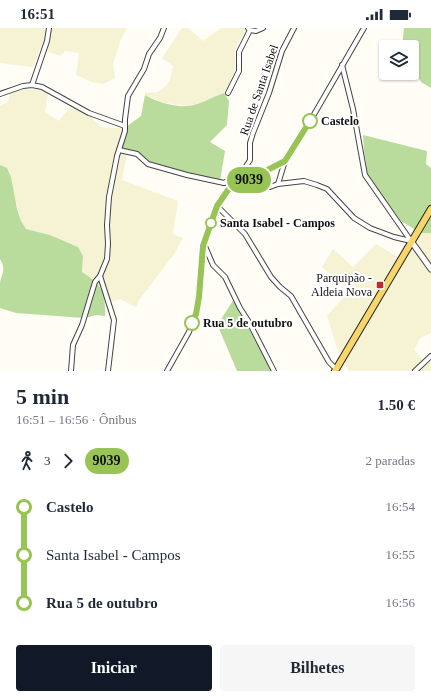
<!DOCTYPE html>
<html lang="pt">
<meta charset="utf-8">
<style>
:root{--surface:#fff;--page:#f6f6f7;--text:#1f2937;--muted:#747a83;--accent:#111827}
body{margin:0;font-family:"Times New Roman",serif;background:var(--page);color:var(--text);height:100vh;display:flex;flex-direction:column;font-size:15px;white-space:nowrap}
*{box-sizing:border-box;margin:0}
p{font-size:13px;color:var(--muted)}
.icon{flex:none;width:22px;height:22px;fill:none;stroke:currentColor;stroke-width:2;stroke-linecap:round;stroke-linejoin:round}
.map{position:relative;height:343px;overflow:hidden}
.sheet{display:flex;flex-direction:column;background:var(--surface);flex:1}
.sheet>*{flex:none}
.badge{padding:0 8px;border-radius:13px;font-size:14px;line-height:26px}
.tools{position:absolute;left:379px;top:12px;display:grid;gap:8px}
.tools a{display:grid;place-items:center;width:40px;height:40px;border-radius:4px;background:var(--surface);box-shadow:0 1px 3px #0004;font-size:20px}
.map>.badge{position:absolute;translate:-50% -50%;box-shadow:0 0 0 2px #fff}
.legs{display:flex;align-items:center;gap:6px;height:44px;padding:0 16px;font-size:13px}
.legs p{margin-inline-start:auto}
.summary{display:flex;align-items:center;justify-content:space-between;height:68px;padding:0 16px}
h1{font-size:22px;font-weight:700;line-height:30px}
.action{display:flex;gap:8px;margin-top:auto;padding:8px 16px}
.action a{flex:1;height:46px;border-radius:4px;background:var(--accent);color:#fff;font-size:16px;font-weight:700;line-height:46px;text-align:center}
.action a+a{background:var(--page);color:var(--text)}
ul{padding:0 16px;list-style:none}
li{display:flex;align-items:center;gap:14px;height:48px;font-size:15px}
li i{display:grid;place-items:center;width:6px;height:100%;margin:0 5px;background:currentColor}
li i::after{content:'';width:10px;height:10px;margin:-5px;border:3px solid;border-radius:50%;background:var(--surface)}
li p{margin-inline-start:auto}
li:first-child i{background:linear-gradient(#0000 50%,currentColor 0)}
li:last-child i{background:linear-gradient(currentColor 50%,#0000 0)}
.status{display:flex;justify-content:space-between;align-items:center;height:28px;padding:0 20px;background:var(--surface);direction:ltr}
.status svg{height:11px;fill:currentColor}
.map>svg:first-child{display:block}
.farmland{fill:#f6f3d4}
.forest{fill:#b9dc9c}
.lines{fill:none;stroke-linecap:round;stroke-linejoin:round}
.minor-casing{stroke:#444;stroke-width:6}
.tertiary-casing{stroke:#444;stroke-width:7}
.primary-casing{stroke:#222;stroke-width:8}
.minor{stroke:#fff;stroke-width:4}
.tertiary{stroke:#fff;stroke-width:5}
.primary{stroke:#f9d66b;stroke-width:6}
.line-1-casing{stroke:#fff;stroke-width:9}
.line-1{stroke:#98c455;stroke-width:6}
.stop-1-dot{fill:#fff;stroke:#98c455;stroke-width:2}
.poi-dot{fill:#c4262e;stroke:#fff;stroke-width:1.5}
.labels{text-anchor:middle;stroke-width:4;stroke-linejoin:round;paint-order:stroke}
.street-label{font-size:12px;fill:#111;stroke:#fff}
.stop-label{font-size:12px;font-weight:bold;fill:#111;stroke:#fff;text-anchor:start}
.poi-label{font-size:12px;fill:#111;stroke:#fff;text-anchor:end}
</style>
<div class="status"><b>16:51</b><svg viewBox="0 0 49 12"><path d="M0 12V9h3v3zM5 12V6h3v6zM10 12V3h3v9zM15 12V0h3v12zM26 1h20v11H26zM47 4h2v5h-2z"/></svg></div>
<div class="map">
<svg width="431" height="343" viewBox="0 0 431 343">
<rect width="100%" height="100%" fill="#fffdf5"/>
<!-- farmland -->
<g class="farmland">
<polygon points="0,0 127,0 121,11 113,36 115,50 103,56 92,54 76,47 79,25 65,23 60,28 40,21 33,39 0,35"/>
<polygon points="182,0 188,0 203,13 221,0 248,0 238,15 235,23 235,41 229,57 224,65 200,75 188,78 164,75 145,67 145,65 158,64 165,59 170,52 173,38 162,30"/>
<polygon points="24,61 40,62 48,66 45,84 59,93 70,79 87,85 101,99 107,100 124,100 126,99 127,107 121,123 127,125 122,152 178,173 173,206 183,210 174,226 139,272 136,279 120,271 106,276 102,261 82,244 83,228 78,219 50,207 26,201 21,193 13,165 11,149 7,140 0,137 0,78 8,74 10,65"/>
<polygon points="421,205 431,205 431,305 420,310 414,322 425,335 431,334 431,343 349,343 337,320 327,288 350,262 322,239 333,221 353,239 376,216 405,233"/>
</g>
<!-- forest -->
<g class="forest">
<polygon points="404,0 431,0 431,60 421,54 417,47 418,40 412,37 412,19 402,19"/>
<path d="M224 65 229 73 227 97 210 114 225 123 220 153 165 139 121 123 127 107 126 99 141 88 145 67C157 74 173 79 188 78 200 77 212 69 224 65Z"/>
<polygon points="363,107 427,123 426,136 431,140 431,205 421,205 401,193 368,148 364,122"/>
<path d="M0 137 7 140 11 149 17 181 21 193 26 201 50 207 78 219 83 228 82 244C102 257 106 264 105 288L97 287 84 290 16 285 0 280C0 272 0 264 0 256 1 245 7 243 0 231Z"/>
<polygon points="234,271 271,343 237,343 220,303 218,296"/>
</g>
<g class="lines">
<defs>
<g id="minor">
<polyline points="248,0 250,2 256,3 263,0"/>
<polyline points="342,37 353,81 365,147 411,213"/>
<polyline points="32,57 47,13 49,0"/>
<polyline points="228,65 239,43 239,24 250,2"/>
<polyline points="0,66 23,58 32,57 42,59 89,85 125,98"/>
<polyline points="119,122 137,126 148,136 187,147 224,155"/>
<polyline points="224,155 243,143 250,132 250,115 253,105 269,65 282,23 294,0"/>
<polyline points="242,155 270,159 278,156 304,153 317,157 327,161 354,190 370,200 394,209 411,213"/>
<polyline points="278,156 285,133"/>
<polyline points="217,178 245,206 271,249 280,259 291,268 329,334 336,341"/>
<polyline points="204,216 213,237 225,249 240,280 249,294 274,343"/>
<polyline points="100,248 114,292 108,343"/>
<polyline points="71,343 73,317 82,297 95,254 100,248 107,231 108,216 107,197 109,169 117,128 125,103 125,91 128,68 144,41 149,26 160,10 164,0"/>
<polyline points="167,343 189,304 196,286 203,218 217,178 228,162 285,133 305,102 364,0"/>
<polyline points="415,343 431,328"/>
</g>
<polyline id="tertiary" points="411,213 431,241"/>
<polyline id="primary" points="335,343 431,181"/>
</defs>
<!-- minor casing -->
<use href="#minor" class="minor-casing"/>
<!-- tertiary casing -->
<use href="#tertiary" class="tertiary-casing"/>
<!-- primary casing -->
<use href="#primary" class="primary-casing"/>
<!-- minor -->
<use href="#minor" class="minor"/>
<!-- tertiary -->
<use href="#tertiary" class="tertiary"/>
<!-- primary -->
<use href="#primary" class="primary"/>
</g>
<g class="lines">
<defs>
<polyline id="line-1" points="192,295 196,286 199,269 203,218 217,178 228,162 285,133 310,93"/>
</defs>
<!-- line-1 casing -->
<use href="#line-1" class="line-1-casing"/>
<!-- line-1 -->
<use href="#line-1" class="line-1"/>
</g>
<!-- markers -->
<g class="stop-1-dot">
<circle cx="310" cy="93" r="7"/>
<circle cx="211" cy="195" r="5"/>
<circle cx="192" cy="295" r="7"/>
</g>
<rect class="poi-dot" x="376" y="253" width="8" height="8" rx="2"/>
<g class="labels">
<!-- street labels -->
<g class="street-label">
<text transform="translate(259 62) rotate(-71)" y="4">Rua de Santa Isabel</text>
</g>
<!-- stop labels -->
<g class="stop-label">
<text x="321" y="97">Castelo</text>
<text x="220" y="199">Santa Isabel - Campos</text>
<text x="203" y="299">Rua 5 de outubro</text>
</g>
<!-- poi labels -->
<g class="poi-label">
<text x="372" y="254">Parquipão -<tspan x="372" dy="14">Aldeia Nova</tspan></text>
</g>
</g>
</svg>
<div class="tools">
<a><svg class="icon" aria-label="layers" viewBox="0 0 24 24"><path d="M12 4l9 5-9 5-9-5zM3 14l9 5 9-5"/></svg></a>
</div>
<b class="badge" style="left:249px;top:152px;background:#98c455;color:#111">9039</b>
</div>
<section class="sheet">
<div class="summary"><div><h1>5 min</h1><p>16:51 – 16:56 · Ônibus</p></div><b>1.50 €</b></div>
<div class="legs"><svg class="icon" aria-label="walk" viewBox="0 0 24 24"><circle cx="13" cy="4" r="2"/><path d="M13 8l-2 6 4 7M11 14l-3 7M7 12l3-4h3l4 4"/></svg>3<svg class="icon" aria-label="forward" viewBox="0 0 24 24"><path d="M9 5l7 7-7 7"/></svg><b class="badge" style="background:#98c455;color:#111">9039</b><p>2 paradas</p></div>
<ul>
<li><i style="color:#98c455"></i><b>Castelo</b><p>16:54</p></li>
<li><i style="color:#98c455"></i><span>Santa Isabel - Campos</span><p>16:55</p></li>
<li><i style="color:#98c455"></i><b>Rua 5 de outubro</b><p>16:56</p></li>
</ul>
<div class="action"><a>Iniciar</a><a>Bilhetes</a></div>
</section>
